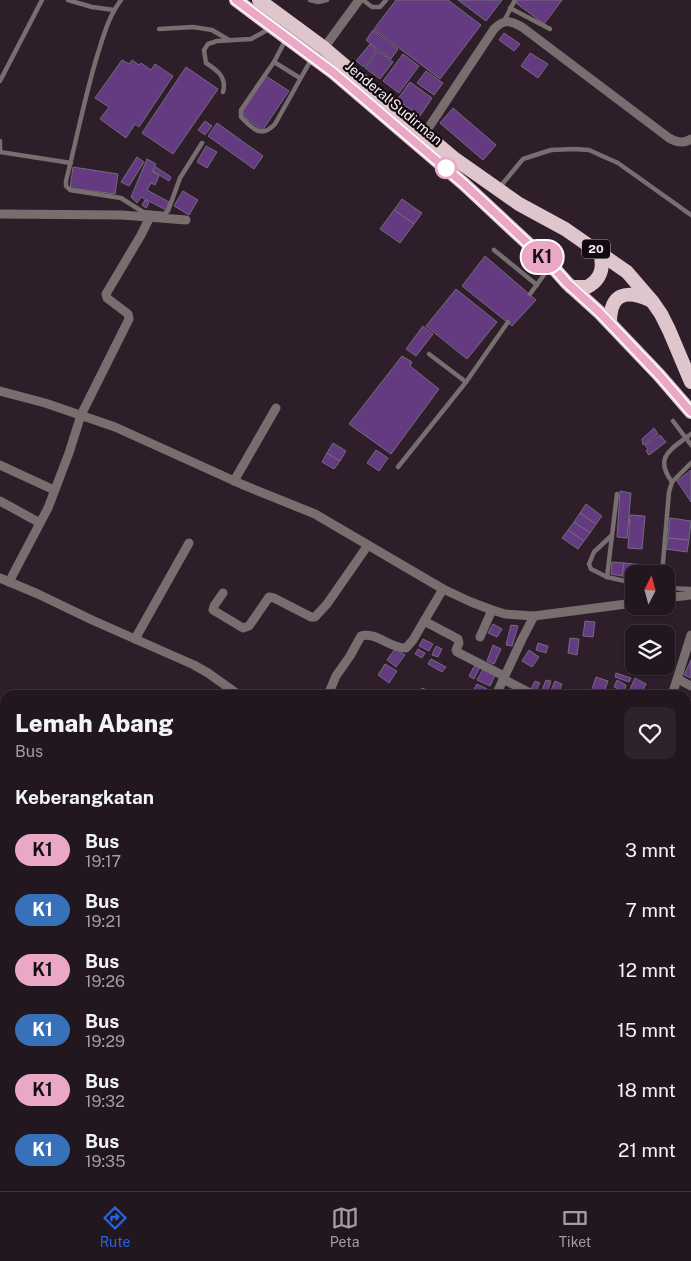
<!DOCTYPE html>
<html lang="id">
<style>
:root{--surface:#22161f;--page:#2e232c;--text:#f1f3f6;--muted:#a29fa4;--line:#3f353d;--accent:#2563eb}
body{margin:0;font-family:"Public Sans",sans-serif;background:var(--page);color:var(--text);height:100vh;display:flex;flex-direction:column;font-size:19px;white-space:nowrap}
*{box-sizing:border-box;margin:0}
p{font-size:16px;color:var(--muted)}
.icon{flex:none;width:28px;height:28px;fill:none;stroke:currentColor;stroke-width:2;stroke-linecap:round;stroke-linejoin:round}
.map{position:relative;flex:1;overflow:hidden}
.sheet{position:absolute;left:0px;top:690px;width:691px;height:501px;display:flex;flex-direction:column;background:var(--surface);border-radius:15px 15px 0 0;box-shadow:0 1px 4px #0004,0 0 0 1px var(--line)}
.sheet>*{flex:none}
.badge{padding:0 10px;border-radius:16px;font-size:18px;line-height:32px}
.needle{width:32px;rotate:6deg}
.tools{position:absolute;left:625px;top:565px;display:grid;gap:10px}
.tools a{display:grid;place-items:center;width:50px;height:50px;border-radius:10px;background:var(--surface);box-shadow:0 1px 4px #0004,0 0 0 1px var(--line);font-size:25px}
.map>.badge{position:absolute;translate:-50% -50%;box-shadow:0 0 0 2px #fff}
h2{padding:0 15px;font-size:19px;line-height:45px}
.round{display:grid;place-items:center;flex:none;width:52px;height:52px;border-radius:10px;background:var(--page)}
.summary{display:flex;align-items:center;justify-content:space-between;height:85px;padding:0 15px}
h1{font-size:24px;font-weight:800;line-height:38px}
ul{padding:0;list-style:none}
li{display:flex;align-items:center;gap:15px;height:60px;padding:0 15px}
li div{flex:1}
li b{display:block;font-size:19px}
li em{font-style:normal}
li .badge{min-width:55px;font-weight:700;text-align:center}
.tabs{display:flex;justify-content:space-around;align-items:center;height:70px;border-top:1px solid var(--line);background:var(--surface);font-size:14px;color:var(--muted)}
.tabs a{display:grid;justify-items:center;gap:2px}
.tabs .selected{color:var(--accent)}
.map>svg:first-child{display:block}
.green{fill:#54140f}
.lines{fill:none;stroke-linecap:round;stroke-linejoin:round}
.stream{stroke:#59477c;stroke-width:2.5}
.building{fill:#643a81;stroke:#756a7e}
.service{stroke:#786d6f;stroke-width:4.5}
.minor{stroke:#786d6f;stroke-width:9}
.trunk{stroke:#dfc6cc;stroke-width:14}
.line-casing{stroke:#fff;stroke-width:11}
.line{stroke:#eba7c6;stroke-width:8}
.stop-dot{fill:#fff;stroke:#eba7c6;stroke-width:2.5}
.labels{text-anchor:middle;stroke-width:4.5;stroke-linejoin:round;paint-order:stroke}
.shield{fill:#110a0f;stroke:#b3aab1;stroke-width:1}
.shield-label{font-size:12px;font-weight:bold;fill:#f9eef6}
.street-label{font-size:14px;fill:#f9eef6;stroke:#110a0f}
</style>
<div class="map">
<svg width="691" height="1191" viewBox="0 0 691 1191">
<rect width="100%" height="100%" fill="#2e1e29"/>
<!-- green -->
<polygon class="green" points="5,946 5,987 0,987 0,949"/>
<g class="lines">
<!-- stream -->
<g class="stream">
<polyline points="0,776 5,777"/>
<polyline points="286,1186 289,1191"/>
<polyline points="547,1186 551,1191"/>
</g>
</g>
<!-- building -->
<g class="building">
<polygon points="396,0 448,0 481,25 440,79 374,29"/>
<polygon points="458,0 502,0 486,21"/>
<polygon points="518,0 562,0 544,24 516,3"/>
<polygon points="373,30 398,49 391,59 366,40"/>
<polygon points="504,33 520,44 514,51 499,40"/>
<polygon points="370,44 377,50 364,67 356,61"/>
<polygon points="378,51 393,62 380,79 365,68"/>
<polygon points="530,53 548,64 538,78 521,66"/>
<polygon points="403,54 419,66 399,93 383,81"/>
<polygon points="122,60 129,64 132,60 139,65 141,63 151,70 155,64 173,76 139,127 135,124 126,138 100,119 109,107 95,98"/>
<polygon points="186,67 218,89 173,154 142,133"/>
<polygon points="426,71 443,83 434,95 417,83"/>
<polygon points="266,76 289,91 262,131 241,114"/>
<polygon points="410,82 432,98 420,116 397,100"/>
<polygon points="453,108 496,145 483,160 440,123"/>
<polygon points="205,121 212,126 205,135 198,130"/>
<polygon points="217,123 263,156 254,169 208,136"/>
<polygon points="206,146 217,152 207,168 197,162"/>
<polygon points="137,157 144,162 129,186 121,182"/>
<polygon points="147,159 156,164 152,171 159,176 155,185 151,183 147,190 169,202 166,210 141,197 137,203 131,197"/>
<polygon points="73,167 118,174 115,194 70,188"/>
<polygon points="156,167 171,177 169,181 153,171"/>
<polygon points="183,191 198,200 189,215 174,206"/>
<polygon points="402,199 422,213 414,224 394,210"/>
<polygon points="145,200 149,203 146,208 142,205"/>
<polygon points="394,210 414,224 400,243 380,229"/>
<polygon points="485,256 536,300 512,326 462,286"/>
<polygon points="456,289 497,322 467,359 426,326"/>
<polygon points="423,326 433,334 416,356 406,349"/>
<polygon points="402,356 412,362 410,366 439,389 391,454 349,424"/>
<polygon points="654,428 658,434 643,445 642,439"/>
<polygon points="660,435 666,442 649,455 646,451 648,449 645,445"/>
<polygon points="333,443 346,451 340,461 327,453"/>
<polygon points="376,450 388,458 379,471 367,463"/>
<polygon points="327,453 340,461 334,469 322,462"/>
<polygon points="691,470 691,502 677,481"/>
<polygon points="620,491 631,493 627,538 617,537"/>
<polygon points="586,504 602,516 596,524 580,513"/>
<polygon points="580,513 596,524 590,533 574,522"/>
<polygon points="630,515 645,516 642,549 628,548"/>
<polygon points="670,518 691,521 689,540 668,538"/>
<polygon points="574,522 590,533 584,541 568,530"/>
<polygon points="568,530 584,541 578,549 562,538"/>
<polygon points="668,538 689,540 687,552 666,549"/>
<polygon points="612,562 624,563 622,576 611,574"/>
<polygon points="624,563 645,565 644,574 634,574 634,578 622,576"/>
<polygon points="585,621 595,622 593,637 583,636"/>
<polygon points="493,624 502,629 497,637 488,633"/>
<polygon points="511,625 518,626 512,646 506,645"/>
<polygon points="651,625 663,629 661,634 649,634"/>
<polygon points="570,638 579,639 577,655 568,653"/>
<polygon points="423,639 433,644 429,651 419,646"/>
<polygon points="538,643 548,646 546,653 536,650"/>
<polygon points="493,645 501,649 494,664 487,661"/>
<polygon points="436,646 442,649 438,657 432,655"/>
<polygon points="395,649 405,655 396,667 387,660"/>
<polygon points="418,649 425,653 422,658 415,654"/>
<polygon points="529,650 539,657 532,667 522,661"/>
<polygon points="431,659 446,667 442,672 428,664"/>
<polygon points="691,660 691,678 684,675"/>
<polygon points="476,663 481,665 474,679 469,676"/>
<polygon points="385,664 397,671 389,683 378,675"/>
<polygon points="484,667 496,673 490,686 477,680"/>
<polygon points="616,673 631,678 629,682 615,677"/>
<polygon points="596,677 608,681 603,695 590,695"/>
<polygon points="635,678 646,684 641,694 630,689"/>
<polygon points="546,680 551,681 546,695 540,695"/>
<polygon points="617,680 626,685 624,691 614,687"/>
<polygon points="535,681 540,683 536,691 531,689"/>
<polygon points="555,681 562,684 558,695 549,695"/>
<polygon points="477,684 487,689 484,695 474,689"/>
<polygon points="422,688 434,693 433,695 419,695"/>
<polygon points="611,690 625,695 609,695"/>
<polygon points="686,699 691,700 691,710 686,709"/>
<polygon points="691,723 691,735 686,732"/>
<polygon points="686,911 691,913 686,923"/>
<polygon points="686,943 691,946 690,963 686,961"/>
<polygon points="686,965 691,969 691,982 688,980 686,983"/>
<polygon points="686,989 691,992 688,999 686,997"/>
</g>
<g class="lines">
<!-- service -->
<g class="service">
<polyline points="68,0 92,7 114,10"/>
<path d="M121 0C109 16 104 34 98 53 85 95 77 138 66 181V186L70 190 121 198 143 212 164 214 168 211 180 178 202 143"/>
<polyline points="310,0 318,2 327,0"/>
<polyline points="363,0 372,7 380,7 386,0"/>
<polyline points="510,8 550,29"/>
<polyline points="504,21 515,0"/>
<polyline points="159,29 193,27 212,30 229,40"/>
<path d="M286 39 274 62 241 110V117C253 129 261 139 275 124L312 58"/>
<polyline points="274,62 300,78"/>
<polyline points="0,81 42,0"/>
<path d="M223 92C227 77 217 70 206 63L204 50 208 44 217 41 251 39 271 28"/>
<polyline points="0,141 0,150"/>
<polyline points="0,152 71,163"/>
<polyline points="499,188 523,159 551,150 574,149 589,150 618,163 691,215"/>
<polyline points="494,250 537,285"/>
<polyline points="530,294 549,268"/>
<polyline points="429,354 466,382"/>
<polyline points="673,421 691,445"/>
<polyline points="398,467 466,382 508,322"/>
<path d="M672 482C653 456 672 449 691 434"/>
<polyline points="611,536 594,552 589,564 591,569 607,577 634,583"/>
<polyline points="662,574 669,492 672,482 691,463"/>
<polyline points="607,577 617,494"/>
<polyline points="666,588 691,589"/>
</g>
<!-- minor -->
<g class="minor">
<polyline points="324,48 359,0"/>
<path d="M425 133 494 29C504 19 510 20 522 27L669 138C676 142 684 144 691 139"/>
<polyline points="0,214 122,215 186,220"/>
<polyline points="0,391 45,403 115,427 241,484 315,514 443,589 471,602 492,610 505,614 534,616 634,603"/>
<polyline points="0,465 54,490"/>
<polyline points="234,481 276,408"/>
<polyline points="0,501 40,523"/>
<polyline points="0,578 38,594 92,620 194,665 208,673 239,695"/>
<polyline points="9,582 48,508 69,453 81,415 129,319 128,314 107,298 106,294 141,235 150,217"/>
<polyline points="223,593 214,606 213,610 243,628 249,626 269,597 274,598 311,617 315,617 327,604 368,545"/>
<polyline points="666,598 691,595"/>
<polyline points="424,621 458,639 459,643 456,650 457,652 504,676"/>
<polyline points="480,637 492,610"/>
<polyline points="135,639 189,543"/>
<polyline points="503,679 534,695"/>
<polyline points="678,679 691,686"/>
<path d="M328 695 336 676 350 656 361 636C375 631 391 649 406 648L413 640 443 589"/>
<polyline points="496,695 522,639 534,616"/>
<polyline points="672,695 691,635"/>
<polyline points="686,755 691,758"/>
<polyline points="691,928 690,932 691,933"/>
<polyline points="0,993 5,994"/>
<polyline points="686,1029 691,1028"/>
<polyline points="380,1186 389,1191"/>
<polyline points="539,1186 546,1191"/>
<polyline points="436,1191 438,1186"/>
</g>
<!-- trunk -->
<g class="trunk">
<polyline points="236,0 334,73 464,184 551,265 567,283 599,312 659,375 691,412"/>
<polyline points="259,0 324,48 455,159 519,204 565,229 627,272 652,301 661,314 669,330 691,382"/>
<path d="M571 287H587C602 279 604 267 600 252"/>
<path d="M610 323C610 294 625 289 650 300"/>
</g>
</g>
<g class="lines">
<defs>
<polyline id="line" points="236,0 334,73 464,184 551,265 567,283 599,312 659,375 691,412"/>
</defs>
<!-- line casing -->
<use href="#line" class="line-casing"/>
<!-- line -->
<use href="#line" class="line"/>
</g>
<!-- markers -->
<circle class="stop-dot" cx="446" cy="168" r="10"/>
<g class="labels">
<!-- shield labels -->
<rect class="shield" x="582" y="239.5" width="28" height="19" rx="4"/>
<g class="shield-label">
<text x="596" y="253">20</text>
</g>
<!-- street labels -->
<g class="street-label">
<text transform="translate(394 103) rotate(40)" y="5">Jenderal Sudirman</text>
</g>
</g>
</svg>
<div class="tools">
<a><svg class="needle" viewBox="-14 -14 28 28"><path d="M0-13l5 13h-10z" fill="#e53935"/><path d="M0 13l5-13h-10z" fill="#a29fa4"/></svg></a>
<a><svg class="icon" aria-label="layers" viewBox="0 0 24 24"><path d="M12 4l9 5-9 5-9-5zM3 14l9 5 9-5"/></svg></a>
</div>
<b class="badge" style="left:542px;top:257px;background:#eba7c6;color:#111">K1</b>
<section class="sheet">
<div class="summary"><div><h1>Lemah Abang</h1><p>Bus</p></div><a class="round"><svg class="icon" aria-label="heart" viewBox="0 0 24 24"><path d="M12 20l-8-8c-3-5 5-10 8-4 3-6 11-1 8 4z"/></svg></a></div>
<h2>Keberangkatan</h2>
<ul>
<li><span class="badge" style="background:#eba7c6;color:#111">K1</span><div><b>Bus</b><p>19:17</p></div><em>3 mnt</em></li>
<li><span class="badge" style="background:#3671b9;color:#fff">K1</span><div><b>Bus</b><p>19:21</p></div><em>7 mnt</em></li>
<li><span class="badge" style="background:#eba7c6;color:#111">K1</span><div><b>Bus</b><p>19:26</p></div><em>12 mnt</em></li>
<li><span class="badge" style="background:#3671b9;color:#fff">K1</span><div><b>Bus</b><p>19:29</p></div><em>15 mnt</em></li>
<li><span class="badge" style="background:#eba7c6;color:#111">K1</span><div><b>Bus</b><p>19:32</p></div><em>18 mnt</em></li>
<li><span class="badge" style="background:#3671b9;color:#fff">K1</span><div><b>Bus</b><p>19:35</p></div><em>21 mnt</em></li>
</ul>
</section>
</div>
<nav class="tabs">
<a class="selected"><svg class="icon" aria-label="directions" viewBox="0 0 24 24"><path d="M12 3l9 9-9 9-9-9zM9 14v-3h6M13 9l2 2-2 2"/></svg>Rute</a>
<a><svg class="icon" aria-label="map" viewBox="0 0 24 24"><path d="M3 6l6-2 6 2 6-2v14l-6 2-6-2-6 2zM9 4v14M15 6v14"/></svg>Peta</a>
<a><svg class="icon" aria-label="tickets" viewBox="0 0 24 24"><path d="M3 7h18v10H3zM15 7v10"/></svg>Tiket</a>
</nav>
